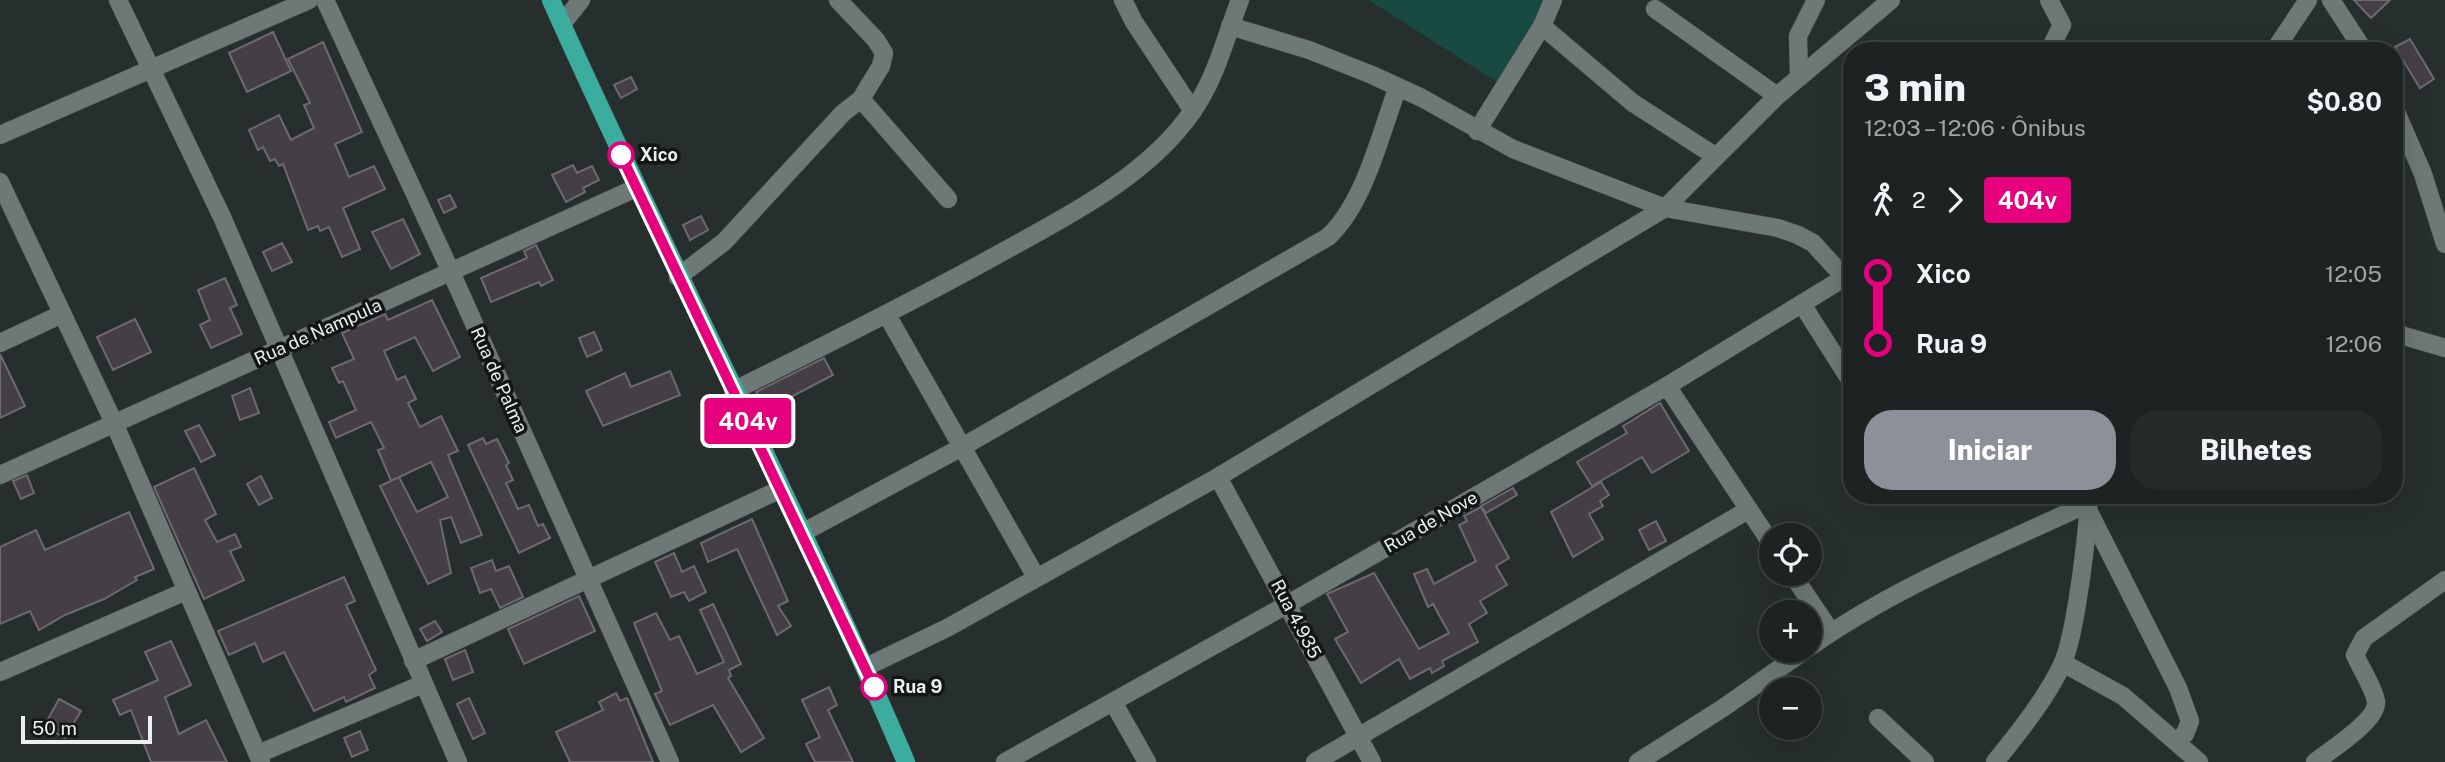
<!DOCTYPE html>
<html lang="pt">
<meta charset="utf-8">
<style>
:root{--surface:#1c2322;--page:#252b2a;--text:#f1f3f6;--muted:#a0a4a5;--line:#3a4040;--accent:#8c9099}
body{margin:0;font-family:"Public Sans",sans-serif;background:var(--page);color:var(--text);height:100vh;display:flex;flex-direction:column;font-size:26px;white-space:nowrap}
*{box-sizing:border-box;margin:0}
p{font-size:23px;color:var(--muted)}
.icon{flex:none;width:38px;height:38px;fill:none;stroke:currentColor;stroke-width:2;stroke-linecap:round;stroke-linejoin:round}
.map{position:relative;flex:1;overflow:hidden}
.details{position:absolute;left:1843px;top:42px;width:560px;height:462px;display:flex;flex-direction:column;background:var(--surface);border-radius:28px;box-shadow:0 7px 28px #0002,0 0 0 2px var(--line)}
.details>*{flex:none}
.badge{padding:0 14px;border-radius:5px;font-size:24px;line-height:46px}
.buttons{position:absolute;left:1759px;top:523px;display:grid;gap:14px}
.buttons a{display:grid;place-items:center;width:63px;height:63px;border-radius:50%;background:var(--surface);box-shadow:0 7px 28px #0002,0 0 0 2px var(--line);font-size:35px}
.scale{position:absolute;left:21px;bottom:18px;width:131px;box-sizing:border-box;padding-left:7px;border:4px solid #ebf1f0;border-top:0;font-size:19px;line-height:24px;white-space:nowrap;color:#ebf1f0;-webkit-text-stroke:5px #121615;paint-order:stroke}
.map>.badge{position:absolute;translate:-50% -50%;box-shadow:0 0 0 4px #fff}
.legs{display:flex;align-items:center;gap:10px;height:77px;padding:0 21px;font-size:23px}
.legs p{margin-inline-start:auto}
.overview{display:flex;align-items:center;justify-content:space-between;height:119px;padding:0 21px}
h1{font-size:38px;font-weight:800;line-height:52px}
.action{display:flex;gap:14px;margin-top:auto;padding:14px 21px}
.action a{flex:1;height:80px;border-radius:28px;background:var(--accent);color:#fff;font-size:28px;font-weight:800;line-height:80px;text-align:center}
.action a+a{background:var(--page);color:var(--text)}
ul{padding:0 21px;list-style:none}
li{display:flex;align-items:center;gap:24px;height:70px;font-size:26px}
li i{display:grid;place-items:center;width:10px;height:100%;margin:0 9px;background:currentColor}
li i::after{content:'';width:18px;height:18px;margin:-9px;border:5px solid;border-radius:50%;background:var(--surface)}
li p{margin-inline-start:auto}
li:first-child i{background:linear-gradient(#0000 50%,currentColor 0)}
li:last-child i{background:linear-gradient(currentColor 50%,#0000 0)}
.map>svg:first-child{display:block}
.green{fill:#184a42}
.building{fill:#433f45;stroke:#6d6970;stroke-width:2}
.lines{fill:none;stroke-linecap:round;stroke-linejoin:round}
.minor-casing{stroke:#444b4a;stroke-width:19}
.major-casing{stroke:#444b4a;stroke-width:19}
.minor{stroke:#6e7876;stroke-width:18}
.major{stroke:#3aad9f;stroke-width:18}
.line-1-casing{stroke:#fff;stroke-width:16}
.line-1{stroke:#e6007e;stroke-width:10}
.stop-1-dot{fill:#fff;stroke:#e6007e;stroke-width:3.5}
.labels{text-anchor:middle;stroke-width:7;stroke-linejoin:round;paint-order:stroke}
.stop-label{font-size:18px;font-weight:bold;fill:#ebf1f0;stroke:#121615;text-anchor:start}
.street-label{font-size:18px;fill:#ebf1f0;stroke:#121615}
</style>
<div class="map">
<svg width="2445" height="762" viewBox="0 0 2445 762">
<rect width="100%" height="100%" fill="#262f2d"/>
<!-- green -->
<polygon class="green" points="1369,0 1554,0 1500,84"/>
<!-- building -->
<g class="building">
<polygon points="2354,0 2390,0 2371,18"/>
<polygon points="273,32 291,71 247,92 229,53"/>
<polygon points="2410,39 2434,79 2420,88 2395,47"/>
<polygon points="323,42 362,132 335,144 349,177 374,166 385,189 343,208 360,249 342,257 329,227 320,231 318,226 308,230 283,164 279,166 275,159 270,161 263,147 258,150 249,130 279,115 291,140 314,128 304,105 310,103 288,59"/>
<polygon points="631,77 637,89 621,98 614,85"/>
<polygon points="573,165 577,173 592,166 599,180 583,188 585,192 566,202 552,175"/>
<polygon points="450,195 456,207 444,213 438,200"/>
<polygon points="701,216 708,230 690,240 683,225"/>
<polygon points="403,219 420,254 391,269 372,232"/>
<polygon points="282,243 292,262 272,271 263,252"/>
<polygon points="536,245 553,280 541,286 539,282 491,302 481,278 527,258 524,251"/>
<polygon points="225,278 237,305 230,308 242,334 211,348 200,325 210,320 198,290"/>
<polygon points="432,300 460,357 433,371 415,337 384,351 397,380 405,376 416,399 408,403 420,427 441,416 458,451 448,455 482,535 461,543 451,517 440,520 451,573 428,584 380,486 399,477 417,512 448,497 431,462 391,481 378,450 384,448 371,422 336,438 329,422 356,410 343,381 339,383 332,368 354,359 342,333 385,314 388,320"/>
<polygon points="135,319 151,352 113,370 97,337"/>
<polygon points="594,332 602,350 587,357 579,338"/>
<polygon points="0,354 25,406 0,418"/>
<polygon points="824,358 833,375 766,410 756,392"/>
<polygon points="670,371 680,395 603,426 586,391 625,373 631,387"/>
<polygon points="250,388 259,413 240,420 232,396"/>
<polygon points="1660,403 1689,451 1652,473 1642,457 1592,486 1577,462 1627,433 1623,426"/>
<polygon points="199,425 215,455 201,462 185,431"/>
<polygon points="483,438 486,444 497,439 509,463 506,465 513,480 506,483 518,509 529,505 538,526 543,524 550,538 519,553 468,445"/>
<polygon points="194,468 216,514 205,520 217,542 235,534 241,547 230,551 244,580 204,599 154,487"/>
<polygon points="27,475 34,493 21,499 13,481"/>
<polygon points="261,476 272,498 259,505 247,484"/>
<polygon points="1601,482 1609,495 1600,501 1603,506 1589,514 1603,539 1573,557 1551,512"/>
<polygon points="1513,488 1517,495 1486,513 1481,506"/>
<polygon points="1481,507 1509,558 1496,566 1507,585 1480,601 1487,613 1469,624 1478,642 1442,661 1444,666 1432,673 1430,668 1410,679 1399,659 1361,683 1335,639 1348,632 1327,594 1374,573 1419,649 1449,633 1433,604 1428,607 1414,574 1427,569 1434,584 1476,561 1459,525 1467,521 1464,516"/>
<polygon points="129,512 154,569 135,577 137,580 104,599 65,615 39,630 30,611 0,624 0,547 36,530 45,550"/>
<polygon points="752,519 788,601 778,606 791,626 777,635 737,549 708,562 701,543"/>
<polygon points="1656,521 1666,541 1649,550 1639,530"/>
<polygon points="674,553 682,572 694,566 706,592 689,601 684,592 671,597 655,562"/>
<polygon points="492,560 496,571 509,566 523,597 500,608 491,589 480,593 471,568"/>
<polygon points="344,577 355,601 346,605 376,670 369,675 375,688 346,702 344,697 314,711 284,652 263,662 255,643 229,655 218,631"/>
<polygon points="579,596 595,631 524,664 508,629"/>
<polygon points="713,604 741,664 729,670 731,676 728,678 764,738 741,752 713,705 670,725 655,694 662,691 634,623 656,613 670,640 679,636 697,674 724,662 700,610"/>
<polygon points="435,621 442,632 427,641 420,629"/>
<polygon points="171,641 191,685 165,697 179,734 206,720 227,762 151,762 131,710 120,715 113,700 158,680 145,652"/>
<polygon points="465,650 473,672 453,680 445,659"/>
<polygon points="829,687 837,705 828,710 853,762 815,762 806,744 820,737 802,700"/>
<polygon points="616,693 620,701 627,698 653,762 570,762 556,732 603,710 599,702"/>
<polygon points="469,698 485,733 473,739 457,704"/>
<polygon points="59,699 81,711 65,738 44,726"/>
<polygon points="360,731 368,750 352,757 344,738"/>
</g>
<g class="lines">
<defs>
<g id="minor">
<polyline points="118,0 222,217 458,762"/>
<polyline points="325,0 451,272 670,762"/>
<polyline points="838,0 876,40 884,53 881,66 861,99"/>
<polyline points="1123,0 1134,22 1193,111"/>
<polyline points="2331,0 2364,51"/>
<polyline points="1655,9 1777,96"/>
<polyline points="562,24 581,0"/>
<polyline points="1230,26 1309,50 1372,75 1422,98 1513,149 1665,208 1778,228 1798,235 1813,243 1844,277"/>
<polyline points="1542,26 1633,103 1715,156"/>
<polyline points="2049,51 2062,25 2049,0"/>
<polyline points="2274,51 2308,0"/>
<polyline points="1799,76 1798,36 1816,0"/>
<polyline points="2394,107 2423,174 2445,244"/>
<polyline points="1477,131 1542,26 1553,0"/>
<polyline points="0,135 309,0"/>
<polyline points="0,182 115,425 261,762"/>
<polyline points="678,277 724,242 843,113 861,99 948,199"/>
<polyline points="1802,304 1852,383"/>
<polyline points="887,315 1036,577"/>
<polyline points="2394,333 2445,348"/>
<polyline points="0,343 62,314"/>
<polyline points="1667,386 1771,543"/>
<path d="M733 391C822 347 910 303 997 255 1065 217 1146 178 1192 112 1215 81 1226 36 1240 0"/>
<polyline points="0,475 636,188"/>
<polyline points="1218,477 1372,762"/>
<polyline points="2088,510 2178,688 2190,721 2185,734 2176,741"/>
<path d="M802 533 962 447 1328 237C1365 203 1380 134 1398 87"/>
<polyline points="1792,574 1831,632"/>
<path d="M1810 647C1895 587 1995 547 2089 503"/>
<polyline points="413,661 781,489"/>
<polyline points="2063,663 2123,696 2199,762"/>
<polyline points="866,667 947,628 1218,477 1665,208 1777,96 1891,0"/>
<polyline points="0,672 186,591"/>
<polyline points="1113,702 1147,762"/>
<polyline points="1878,718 1925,762"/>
<polyline points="258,754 423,684"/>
<polyline points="1005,762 1288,604 1667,386 1852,273"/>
<polyline points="1315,762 1748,510"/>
<polyline points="1638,762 1723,708 1804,651"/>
<path d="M1995 762C2019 732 2045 700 2062 665 2076 634 2088 531 2089 495"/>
<path d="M2315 762C2329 751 2379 720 2376 701 2373 686 2361 669 2355 655L2364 638 2445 580"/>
</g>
<path id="major" d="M551 0C665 256 796 504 906 762"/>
</defs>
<!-- minor casing -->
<use href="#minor" class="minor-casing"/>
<!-- major casing -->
<use href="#major" class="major-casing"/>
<!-- minor -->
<use href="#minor" class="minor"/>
<!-- major -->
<use href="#major" class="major"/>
</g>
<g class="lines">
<defs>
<polyline id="line-1" points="621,155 874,687"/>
</defs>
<!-- line-1 casing -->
<use href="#line-1" class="line-1-casing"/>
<!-- line-1 -->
<use href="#line-1" class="line-1"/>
</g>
<!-- markers -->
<g class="stop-1-dot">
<circle cx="621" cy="155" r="12"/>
<circle cx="874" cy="687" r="12"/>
</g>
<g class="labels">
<!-- stop labels -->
<g class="stop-label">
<text x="640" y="161">Xico</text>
<text x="893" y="693">Rua 9</text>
</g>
<!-- street labels -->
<g class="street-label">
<text transform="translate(318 332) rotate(-24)" y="6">Rua de Nampula</text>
<text transform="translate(499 380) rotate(66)" y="6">Rua de Palma</text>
<text transform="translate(1431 522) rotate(-30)" y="6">Rua de Nove</text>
<text transform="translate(1296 619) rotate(62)" y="6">Rua 4.935</text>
</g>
</g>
</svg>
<div class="buttons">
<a><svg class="icon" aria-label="locate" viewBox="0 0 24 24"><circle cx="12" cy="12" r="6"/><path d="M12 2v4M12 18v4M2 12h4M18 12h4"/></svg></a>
<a>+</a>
<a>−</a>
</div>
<div class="scale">50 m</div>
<b class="badge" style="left:748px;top:421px;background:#e6007e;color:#fff">404v</b>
<section class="details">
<div class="overview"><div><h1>3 min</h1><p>12:03 – 12:06 · Ônibus</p></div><b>$0.80</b></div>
<div class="legs"><svg class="icon" aria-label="walk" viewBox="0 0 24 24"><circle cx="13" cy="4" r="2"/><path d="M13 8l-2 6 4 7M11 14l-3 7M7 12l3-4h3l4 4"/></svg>2<svg class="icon" aria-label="forward" viewBox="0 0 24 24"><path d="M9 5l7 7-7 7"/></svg><b class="badge" style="background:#e6007e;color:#fff">404v</b></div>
<ul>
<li><i style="color:#e6007e"></i><b>Xico</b><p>12:05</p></li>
<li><i style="color:#e6007e"></i><b>Rua 9</b><p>12:06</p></li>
</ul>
<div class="action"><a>Iniciar</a><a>Bilhetes</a></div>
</section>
</div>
